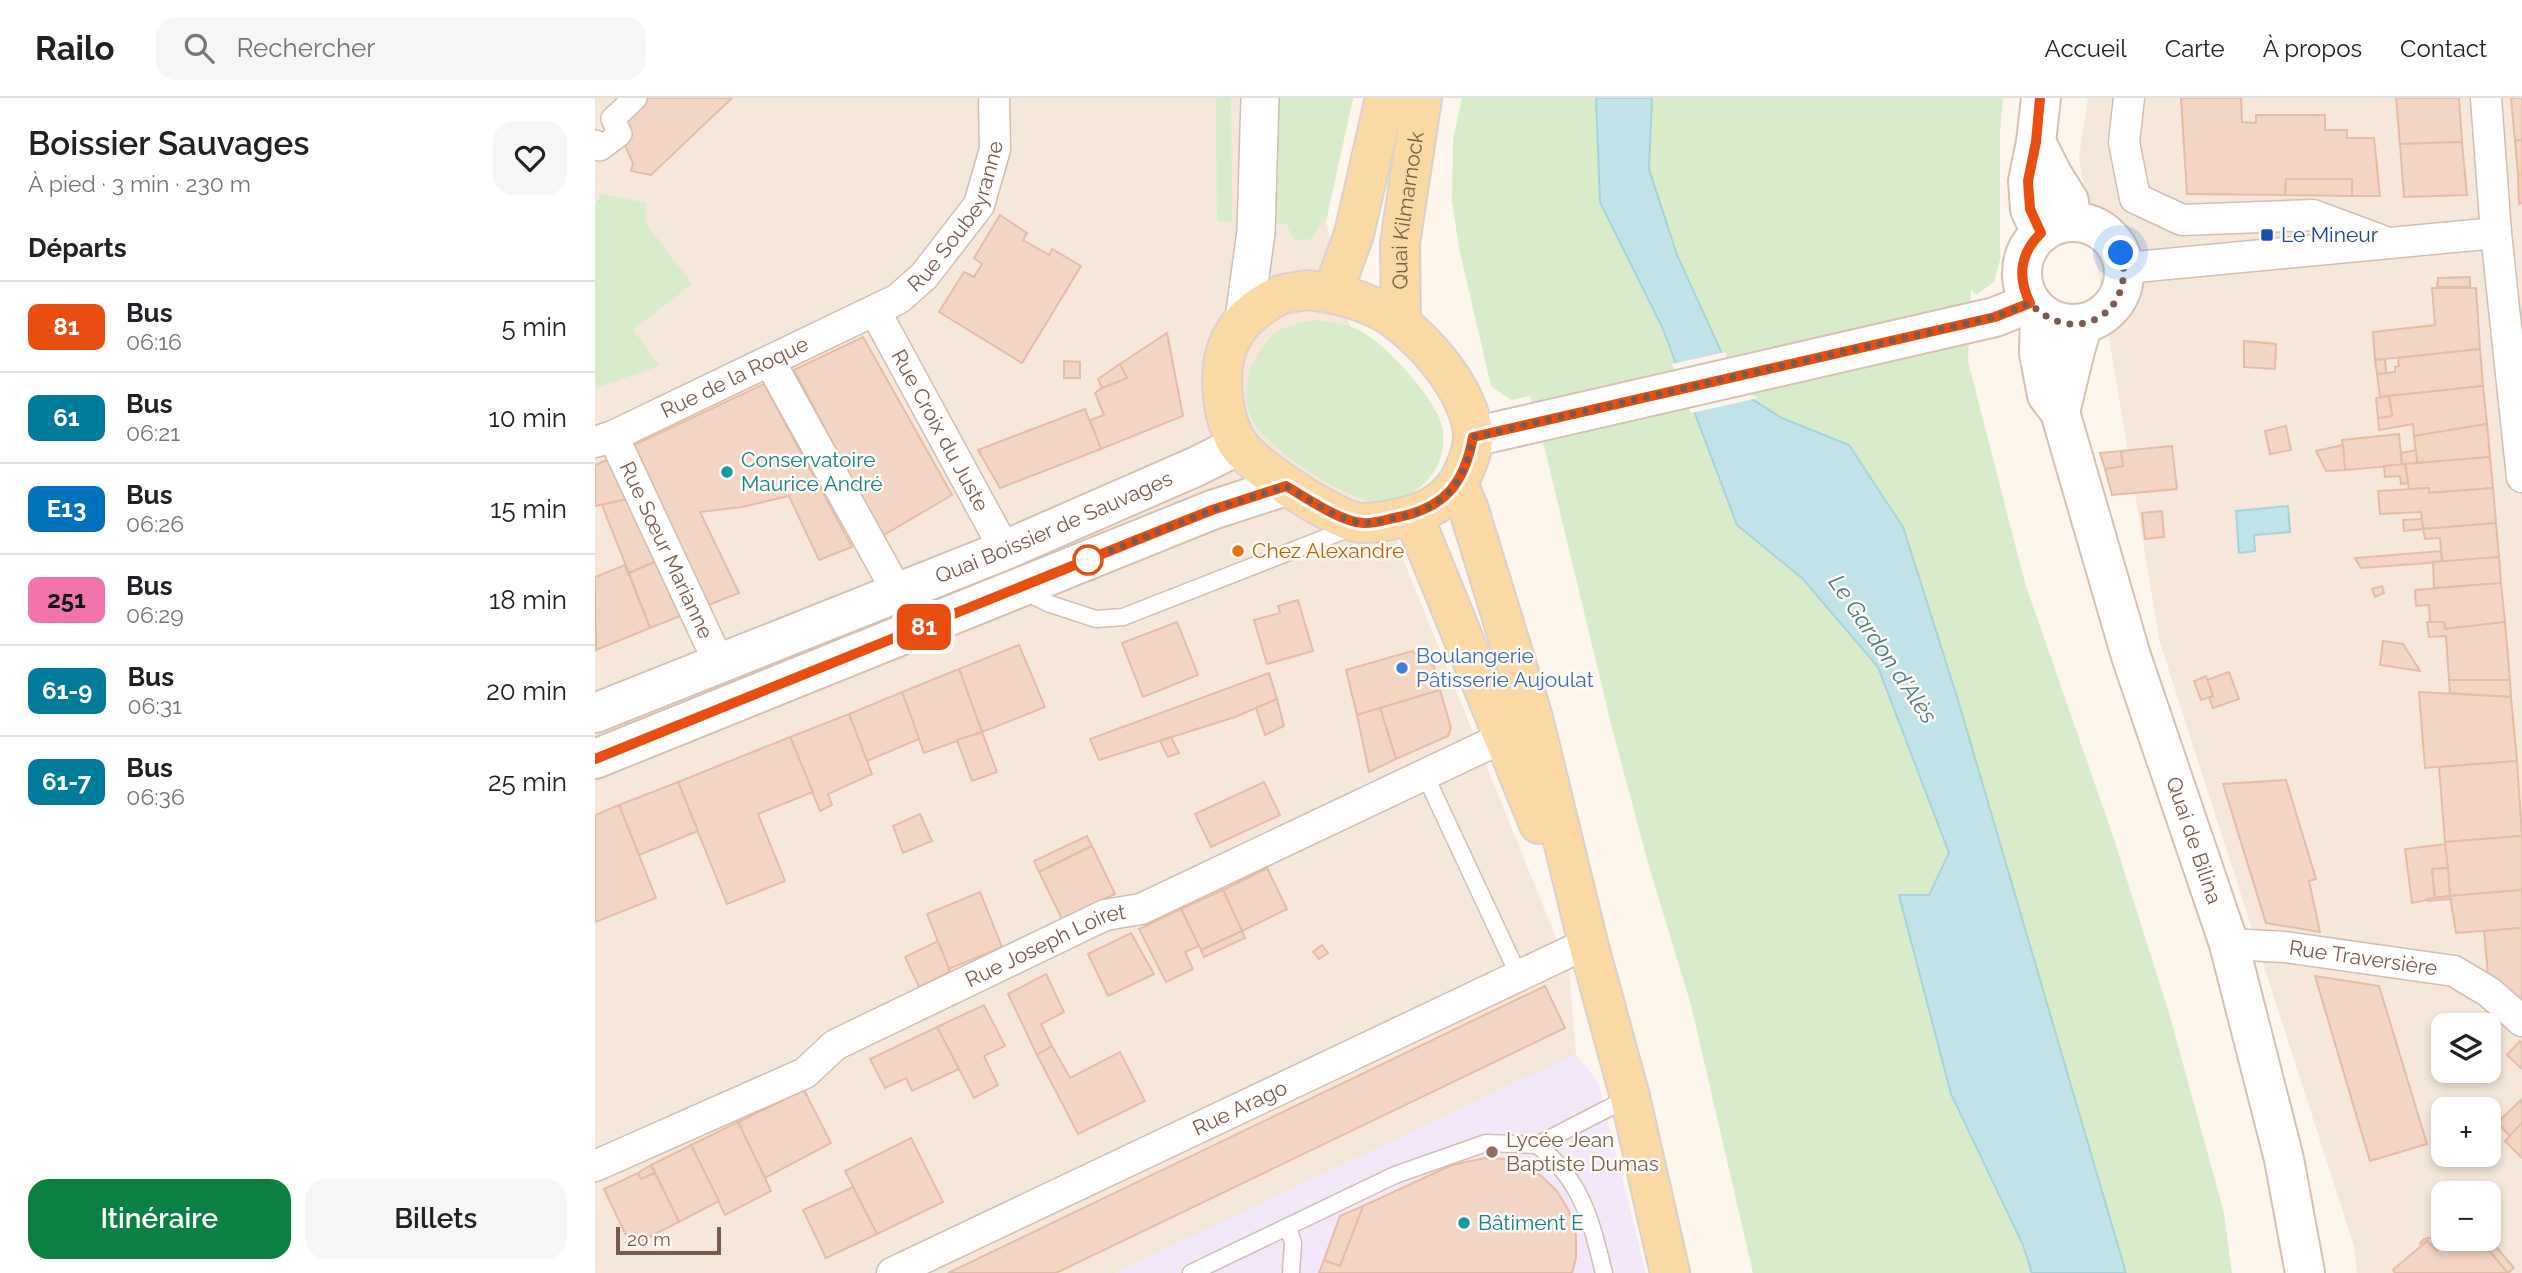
<!DOCTYPE html>
<html lang="fr">
<meta charset="utf-8">
<style>
:root{--surface:#fff;--page:#f6f6f6;--text:#202124;--muted:#757577;--line:#e0e0e0;--accent:#0b8043}
body{margin:0;font-family:Raleway,sans-serif;background:var(--page);color:var(--text);height:100vh;display:flex;flex-direction:column;font-size:26px;white-space:nowrap}
*{box-sizing:border-box;margin:0}
p{font-size:23px;color:var(--muted)}
.icon{flex:none;width:38px;height:38px;fill:none;stroke:currentColor;stroke-width:2;stroke-linecap:round;stroke-linejoin:round}
.map{position:relative;flex:1;overflow:hidden}
.panel{display:flex;flex-direction:column;background:var(--surface);width:595px}
.panel>*{flex:none}
.badge{padding:0 14px;border-radius:10px;font-size:24px;line-height:46px}
.tools{position:absolute;left:1836px;top:915px;display:grid;gap:14px}
.tools a{display:grid;place-items:center;width:70px;height:70px;border-radius:14px;background:var(--surface);box-shadow:0 4px 10px #0003;font-size:35px}
.scale{position:absolute;left:21px;bottom:18px;width:105px;box-sizing:border-box;padding-left:7px;border:4px solid #7a5c4d;border-top:0;font-size:19px;line-height:24px;white-space:nowrap;color:#7a5c4d;-webkit-text-stroke:5px #fffaf3;paint-order:stroke}
.you{position:absolute;width:35px;height:35px;margin:-18px;border:5px solid #fff;border-radius:50%;background:#1a73e8;box-shadow:0 0 0 10px #1a73e833}
.map>.badge{position:absolute;translate:-50% -50%;box-shadow:0 0 0 4px #fff}
h2{padding:0 28px;font-size:26px;line-height:63px}
.round{display:grid;place-items:center;flex:none;width:74px;height:74px;border-radius:21px;background:var(--page)}
.overview{display:flex;align-items:center;justify-content:space-between;height:119px;padding:0 28px}
h1{font-size:33px;font-weight:600;line-height:52px}
.primary-button{display:flex;gap:14px;margin-top:auto;padding:14px 28px}
.primary-button a{flex:1;height:80px;border-radius:21px;background:var(--accent);color:#fff;font-size:28px;font-weight:600;line-height:80px;text-align:center}
.primary-button a+a{background:var(--page);color:var(--text)}
ul{padding:0;list-style:none}
li{display:flex;align-items:center;gap:21px;height:91px;padding:0 28px;border-top:2px solid var(--line)}
li div{flex:1}
li b{display:block;font-size:26px}
li em{font-style:normal}
li .badge{min-width:77px;font-weight:700;text-align:center}
header{display:flex;align-items:center;gap:42px;box-sizing:border-box;height:98px;padding:0 35px;background:var(--surface);border-bottom:2px solid var(--line)}
header strong{font-size:33px}
nav{display:flex;gap:38px;margin-inline-start:auto;font-size:24px}
.search{width:490px;height:63px;background:var(--page);display:flex;align-items:center;gap:18px;box-sizing:border-box;padding:0 24px;border-radius:21px;color:var(--muted);font-size:26px}
main{display:flex;flex:1;min-height:0}
.map>svg:first-child{display:block}
.residential{fill:#f5e8da;fill-rule:evenodd}
.education{fill:#f3e8fa}
.green{fill:#d8ecc9}
.water{fill:#bfe3e8;stroke:#a5d3da;stroke-width:2}
.pier{fill:#fdf6ec}
.building{fill:#f3d5c3;stroke:#e6bba3;stroke-width:2}
.lines{fill:none;stroke-linecap:round;stroke-linejoin:round}
.service-casing{stroke:#d1beb0;stroke-width:19}
.pedestrian-casing{stroke:#d1beb0;stroke-width:26}
.minor-casing{stroke:#d1beb0;stroke-width:33}
.tertiary-casing{stroke:#d1beb0;stroke-width:40}
.secondary-casing{stroke:#d6c0b0;stroke-width:42}
.primary-casing{stroke:#dad1cd;stroke-width:42}
.service{stroke:#fff;stroke-width:16}
.pedestrian{stroke:#fff;stroke-width:23}
.minor{stroke:#fff;stroke-width:30}
.tertiary{stroke:#fff;stroke-width:37}
.secondary{stroke:#fff;stroke-width:38}
.primary{stroke:#fbd9a5;stroke-width:38}
.line-casing{stroke:#fff;stroke-width:16}
.line{stroke:#e84e0f;stroke-width:10}
.walk{stroke:#7a5c4d;stroke-width:7;stroke-dasharray:0 12.6}
.transit-dot{fill:#1a4fb4;stroke:#fffaf3;stroke-width:2.5}
.culture-dot{fill:#0f9aa8;stroke:#fffaf3;stroke-width:2.5}
.food-dot{fill:#e8710a;stroke:#fffaf3;stroke-width:2.5}
.stop-dot{fill:#fff;stroke:#e84e0f;stroke-width:3.5}
.shop-dot{fill:#3f7fe0;stroke:#fffaf3;stroke-width:2.5}
.education-dot{fill:#8d6e63;stroke:#fffaf3;stroke-width:2.5}
.labels{text-anchor:middle;stroke-width:5;stroke-linejoin:round;paint-order:stroke}
.street-label{font-size:21px;fill:#7a5c4d;stroke:#fffaf3}
.transit-label{font-size:21px;fill:#164399;stroke:#fffaf3;text-anchor:start}
.culture-label{font-size:21px;fill:#0d838f;stroke:#fffaf3;text-anchor:start}
.food-label{font-size:21px;fill:#c56008;stroke:#fffaf3;text-anchor:start}
.shop-label{font-size:21px;fill:#366cbe;stroke:#fffaf3;text-anchor:start}
.education-label{font-size:21px;fill:#785e54;stroke:#fffaf3;text-anchor:start}
.water-label{font-size:23px;font-style:italic;fill:#437c86;stroke:#fffaf3}
</style>
<header>
<strong>Railo</strong>
<div class="search"><svg class="icon" aria-label="search" viewBox="0 0 24 24"><circle cx="10" cy="10" r="6"/><path d="M15 15l6 6"/></svg>Rechercher</div>
<nav><a>Accueil</a><a>Carte</a><a>À propos</a><a>Contact</a></nav>
</header>
<main>
<section class="panel">
<div class="overview"><div><h1>Boissier Sauvages</h1><p>À pied · 3 min · 230 m</p></div><a class="round"><svg class="icon" aria-label="heart" viewBox="0 0 24 24"><path d="M12 20l-8-8c-3-5 5-10 8-4 3-6 11-1 8 4z"/></svg></a></div>
<h2>Départs</h2>
<ul>
<li><span class="badge" style="background:#e84e0f;color:#fff">81</span><div><b>Bus</b><p>06:16</p></div><em>5 min</em></li>
<li><span class="badge" style="background:#007b99;color:#fff">61</span><div><b>Bus</b><p>06:21</p></div><em>10 min</em></li>
<li><span class="badge" style="background:#0072bc;color:#fff">E13</span><div><b>Bus</b><p>06:26</p></div><em>15 min</em></li>
<li><span class="badge" style="background:#f073ab;color:#111">251</span><div><b>Bus</b><p>06:29</p></div><em>18 min</em></li>
<li><span class="badge" style="background:#007b99;color:#fff">61-9</span><div><b>Bus</b><p>06:31</p></div><em>20 min</em></li>
<li><span class="badge" style="background:#007b99;color:#fff">61-7</span><div><b>Bus</b><p>06:36</p></div><em>25 min</em></li>
</ul>
<div class="primary-button"><a>Itinéraire</a><a>Billets</a></div>
</section>
<div class="map">
<svg width="1927" height="1175" viewBox="0 0 1927 1175">
<rect width="100%" height="100%" fill="#fdf6ec"/>
<!-- residential -->
<g class="residential">
<polygon points="0,0 758,0 731,123 806,456 974,872 981,956 520,1175 0,1175"/>
<path d="M1493 0H1927V1175H1762L1759 1148 1565 545 1484 59ZM1848 928H1894V973H1848ZM1848 1012H1894V1057H1848ZM1848 1096H1894V1141H1848Z"/>
</g>
<!-- education -->
<polygon class="education" points="981,956 1003,984 1051,1175 520,1175"/>
<!-- green -->
<g class="green">
<polygon points="621,0 636,0 637,124 622,123"/>
<polygon points="677,0 758,0 731,123 725,126 718,140 708,143 699,141 691,126 677,127"/>
<polygon points="867,0 1001,0 1005,104 1068,231 1142,427 1208,481 1283,569 1354,756 1334,797 1304,798 1437,1175 1158,1175 1096,907 1053,765 1017,630 950,352 935,298 916,302 896,288 864,150 857,103 858,41"/>
<polygon points="1057,0 1408,0 1405,33 1405,162 1399,184 1381,197 1376,192 1373,263 1430,485 1518,738 1574,915 1629,1115 1637,1175 1531,1175 1363,602 1308,429 1254,347 1187,320 1144,293 1082,157 1054,71"/>
<polygon points="7,96 52,105 50,124 97,186 38,232 65,268 0,290 0,106"/>
<path d="M720 222C736 224 751 225 766 233 792 248 831 291 844 319 858 352 838 390 805 400 797 403 788 405 779 404 746 398 668 350 655 317 644 287 660 244 689 230 698 226 710 224 720 222Z"/>
</g>
<!-- water -->
<g class="water">
<polygon points="1001,0 1057,0 1054,71 1082,157 1144,293 1187,320 1254,347 1308,429 1363,602 1531,1175 1437,1175 1428,1147 1356,996 1304,797 1334,797 1354,755 1283,569 1208,481 1142,427 1068,231 1005,104"/>
<polygon points="1693,408 1695,434 1659,437 1660,453 1644,455 1641,413"/>
</g>
<!-- pier -->
<polygon class="pier" points="1130,254 1147,291 1163,300 1096,315 1077,266"/>
<!-- building -->
<g class="building">
<polygon points="40,0 137,0 56,77 36,73 38,65 18,21"/>
<polygon points="1586,0 1646,0 1647,24 1661,25 1661,17 1730,17 1730,32 1752,32 1752,40 1779,40 1785,98 1757,98 1757,81 1691,81 1690,97 1592,96"/>
<polygon points="1801,0 1864,0 1867,44 1805,46"/>
<polygon points="1916,0 1927,0 1927,42 1920,43"/>
<polygon points="1927,42 1927,75 1923,76 1920,43"/>
<polygon points="1867,44 1872,97 1809,99 1805,46"/>
<polygon points="1927,75 1927,105 1924,106 1923,76"/>
<polygon points="1691,81 1757,81 1757,98 1690,97"/>
<polygon points="405,117 432,135 428,142 454,157 457,151 486,168 427,265 344,214 369,174 379,179 387,166 379,160"/>
<polygon points="1875,179 1875,189 1842,189 1843,180"/>
<polygon points="1837,190 1881,190 1885,251 1780,262 1778,234 1840,227"/>
<polygon points="572,235 588,318 506,351 495,322 509,317 500,295 507,290 532,280 525,266"/>
<polygon points="268,239 357,397 287,438 199,272"/>
<polygon points="1649,243 1681,246 1680,271 1649,269"/>
<polygon points="1885,251 1888,288 1785,299 1782,276 1800,274 1800,269 1804,268 1803,260"/>
<polygon points="1790,261 1791,275 1782,276 1780,262"/>
<polygon points="469,263 485,264 485,280 469,280"/>
<polygon points="525,266 532,280 507,290 503,281"/>
<polygon points="169,286 257,449 224,462 194,398 147,409 105,414 144,495 111,508 35,349"/>
<polygon points="1888,288 1892,326 1819,338 1818,326 1784,332 1783,320 1797,318 1794,298"/>
<polygon points="1794,298 1797,318 1783,320 1781,300"/>
<polygon points="490,311 506,351 405,390 383,352"/>
<polygon points="1892,326 1895,359 1822,365 1819,338"/>
<polygon points="1691,328 1696,352 1675,356 1670,333"/>
<polygon points="1804,336 1807,367 1750,372 1747,342"/>
<polygon points="1748,347 1750,372 1731,373 1721,353"/>
<polygon points="1577,348 1582,391 1517,397 1510,371 1528,368 1526,353"/>
<polygon points="1821,352 1822,365 1807,367 1806,355"/>
<polygon points="1526,353 1528,368 1510,371 1505,355"/>
<polygon points="1895,359 1898,390 1834,395 1834,390 1814,391 1810,366"/>
<polygon points="17,360 36,400 0,408 0,367"/>
<polygon points="1810,366 1813,385 1806,386 1805,378 1790,379 1789,368"/>
<polygon points="1834,390 1834,395 1898,390 1901,425 1828,431 1826,414 1785,416 1783,393"/>
<polygon points="36,400 66,461 34,475 7,407"/>
<polygon points="1567,413 1569,439 1550,441 1547,415"/>
<polygon points="1827,421 1828,431 1809,433 1808,422"/>
<polygon points="1901,425 1904,459 1847,464 1845,440 1830,441 1828,431"/>
<polygon points="1846,453 1847,464 1766,470 1760,460"/>
<polygon points="1904,459 1906,485 1839,490 1838,464"/>
<polygon points="66,461 93,515 55,530 34,475"/>
<polygon points="30,467 55,530 1,552 0,479"/>
<polygon points="1906,485 1910,524 1850,531 1849,524 1835,524 1834,507 1821,508 1820,492"/>
<polygon points="1787,488 1789,495 1780,499 1777,491"/>
<polygon points="703,502 718,553 672,566 659,522 685,515 683,508"/>
<polygon points="582,524 603,577 548,599 527,545"/>
<polygon points="1832,524 1849,524 1850,531 1910,524 1915,582 1854,582 1851,538 1834,539"/>
<polygon points="1788,543 1808,546 1825,573 1785,567"/>
<polygon points="424,547 450,609 387,634 364,571"/>
<polygon points="817,553 839,568 845,592 762,617 751,572"/>
<polygon points="364,571 387,634 329,655 307,594"/>
<polygon points="1634,574 1644,601 1618,610 1614,599 1618,598 1612,582"/>
<polygon points="674,575 682,601 640,619 504,662 495,641"/>
<polygon points="1611,578 1618,598 1606,602 1599,583"/>
<polygon points="1854,582 1915,582 1916,599 1855,595"/>
<polygon points="845,592 856,630 853,638 801,661 785,610"/>
<polygon points="307,594 324,641 272,663 254,616"/>
<polygon points="1824,594 1916,599 1922,663 1830,670"/>
<polygon points="682,601 689,628 670,637 661,610"/>
<polygon points="785,610 801,661 774,674 762,617"/>
<polygon points="254,616 277,676 233,696 237,707 225,713 195,639"/>
<polygon points="387,634 402,674 377,683 362,642"/>
<polygon points="195,639 218,694 163,716 190,783 132,806 83,684"/>
<polygon points="576,639 584,655 573,659 565,643"/>
<polygon points="1922,663 1927,738 1850,744 1844,669"/>
<polygon points="1691,682 1721,781 1714,783 1725,834 1671,825 1628,686"/>
<polygon points="83,684 103,733 44,757 24,707"/>
<polygon points="669,684 685,717 616,749 600,716"/>
<polygon points="24,707 61,800 0,824 0,717"/>
<polygon points="325,716 337,743 308,755 298,728"/>
<polygon points="492,738 497,748 444,774 439,763"/>
<polygon points="1927,738 1927,792 1855,798 1850,744"/>
<polygon points="1850,746 1853,770 1837,771 1840,800 1817,805 1810,751"/>
<polygon points="497,748 520,796 467,821 444,774"/>
<polygon points="672,770 692,811 647,833 628,792"/>
<polygon points="1853,770 1855,798 1840,800 1837,771"/>
<polygon points="628,792 647,833 606,852 586,811"/>
<polygon points="1927,792 1927,830 1861,835 1855,798"/>
<polygon points="385,794 407,849 354,871 332,816"/>
<polygon points="1855,798 1855,801 1833,803 1832,801"/>
<polygon points="586,811 604,848 590,854 598,871 571,884 544,831"/>
<polygon points="1927,830 1927,910 1893,876 1889,833"/>
<polygon points="647,833 650,840 609,859 606,852"/>
<polygon points="536,835 559,876 513,898 493,856"/>
<polygon points="343,843 355,874 324,889 310,859"/>
<polygon points="727,847 733,855 724,861 718,854"/>
<polygon points="451,876 469,914 446,926 457,948 442,957 413,896"/>
<polygon points="1720,878 1784,888 1832,1046 1775,1063"/>
<polygon points="950,888 970,930 461,1175 353,1175"/>
<polygon points="389,907 410,948 389,958 403,987 379,1000 342,929"/>
<polygon points="342,929 364,971 317,993 311,980 290,990 275,961"/>
<polygon points="1925,943 1927,945 1927,971 1912,957"/>
<polygon points="457,948 475,980 525,954 550,1003 483,1036 442,957"/>
<polygon points="209,992 236,1045 170,1080 143,1024"/>
<polygon points="1927,1001 1927,1025 1915,1038 1902,1025"/>
<polygon points="143,1024 176,1093 130,1117 96,1047"/>
<polygon points="1927,1025 1927,1060 1910,1043"/>
<polygon points="316,1040 348,1104 282,1136 250,1073"/>
<polygon points="96,1047 124,1103 84,1124 56,1067"/>
<polygon points="890,1060 910,1061 928,1067 944,1076 962,1093 974,1113 981,1137 981,1160 977,1175 724,1175 729,1162 745,1168 768,1108 857,1067"/>
<polygon points="56,1067 60,1075 46,1081 43,1075"/>
<polygon points="43,1075 46,1081 60,1075 84,1124 36,1148 9,1091"/>
<polygon points="258,1089 282,1136 231,1160 208,1112"/>
<polygon points="768,1108 745,1168 729,1162 745,1118"/>
<polygon points="1847,1138 1848,1141 1856,1141 1842,1153 1832,1143 1828,1147 1825,1145 1829,1141"/>
<polygon points="1856,1141 1866,1151 1878,1141 1884,1141 1913,1175 1800,1175 1798,1172 1832,1143 1842,1153"/>
<polygon points="1858,1141 1869,1141 1873,1146 1866,1151"/>
<polygon points="1897,1144 1919,1170 1913,1175 1891,1149"/>
</g>
<g class="lines">
<defs>
<g id="service">
<polyline points="428,493 455,506 501,521 528,519 758,429"/>
<polyline points="830,677 924,878"/>
<polyline points="693,1129 698,1145 696,1175"/>
<polyline points="596,1175 800,1077 891,1045 942,1047"/>
<path d="M1009 1175C996 1123 987 1082 942 1047L1035 999"/>
</g>
<polyline id="pedestrian" points="0,44 5,51 25,36 18,21 40,0"/>
<g id="minor">
<polyline points="1534,0 1529,44 1540,100 1587,122 1718,117 1788,143"/>
<polyline points="1891,0 1901,135 1927,379"/>
<polyline points="1530,170 1901,135"/>
<path id="s1" d="M280 213 410 452"/>
<polyline points="175,264 303,495"/>
<path id="s2" d="M18 338 124 565"/>
<path id="s3" d="M0 344 18 338 303 201 329 178 384 107 400 51 399 0"/>
<path id="s4" d="M1634 846 1690 849 1859 873 1894 894 1927 923"/>
<path id="s5" d="M0 1068 210 975 240 947 510 817 546 811 909 639"/>
<path id="s6" d="M297 1175 993 845"/>
</g>
<polyline id="tertiary" points="649,221 661,134 665,0"/>
<g id="secondary">
<polyline points="1446,0 1441,44 1433,83 1435,111 1446,135"/>
<polyline points="1441,44 1457,76 1474,103 1475,123"/>
<circle cx="1478" cy="175" r="51"/>
<path id="s7" d="M1445 215 1444 255 1452 297 1465 314 1536 558 1634 846 1689 1061 1710 1175"/>
<path d="M1465 314C1473 284 1478 255 1488 226"/>
<polyline points="878,339 1400,219 1435,205"/>
<path id="s8" d="M0 615 410 452 600 369 644 347"/>
<polyline points="0,661 617,412 691,388"/>
</g>
<g id="primary">
<path d="M712 192C736 194 757 199 779 209 819 226 879 294 878 340 878 352 873 364 868 375 858 396 839 411 816 417 802 421 783 425 769 425 754 426 729 410 716 403 695 390 659 366 644 348 635 335 629 313 628 298 623 251 639 221 681 199 690 194 703 194 712 192Z"/>
<polyline points="738,194 759,136 790,0"/>
<path id="s9" d="M806 226 805 145 827 0"/>
<polyline points="863,386 873,409 938,620 993,845 1035,999 1075,1175"/>
<polyline points="818,417 944,726"/>
</g>
</defs>
<!-- service casing -->
<use href="#service" class="service-casing"/>
<!-- pedestrian casing -->
<use href="#pedestrian" class="pedestrian-casing"/>
<!-- minor casing -->
<use href="#minor" class="minor-casing"/>
<!-- tertiary casing -->
<use href="#tertiary" class="tertiary-casing"/>
<!-- secondary casing -->
<use href="#secondary" class="secondary-casing"/>
<!-- primary casing -->
<use href="#primary" class="primary-casing"/>
<!-- service -->
<use href="#service" class="service"/>
<!-- pedestrian -->
<use href="#pedestrian" class="pedestrian"/>
<!-- minor -->
<use href="#minor" class="minor"/>
<!-- tertiary -->
<use href="#tertiary" class="tertiary"/>
<!-- secondary -->
<use href="#secondary" class="secondary"/>
<!-- primary -->
<use href="#primary" class="primary"/>
</g>
<g class="lines">
<defs>
<path id="line" d="M0 661 544 441 617 412 691 388C710 399 746 424 768 425 778 426 790 422 799 420 849 411 869 387 878 339L1400 219 1435 205C1422 178 1425 156 1446 135L1435 111 1433 83 1441 44 1445 0"/>
</defs>
<!-- line casing -->
<use href="#line" class="line-casing"/>
<!-- line -->
<use href="#line" class="line"/>
<!-- walk -->
<path class="walk" d="M493 462 617 412 691 388C710 399 746 424 768 425 778 426 790 422 799 420 849 411 869 387 878 339L1400 219 1435 205C1478 251 1542 216 1526 155"/>
</g>
<!-- markers -->
<rect class="transit-dot" x="1665" y="130" width="14" height="14" rx="3.5"/>
<g class="culture-dot">
<circle cx="132" cy="374" r="7"/>
<circle cx="869" cy="1125" r="7"/>
</g>
<circle class="food-dot" cx="643" cy="453" r="7"/>
<circle class="stop-dot" cx="493" cy="462" r="14"/>
<circle class="shop-dot" cx="807" cy="570" r="7"/>
<circle class="education-dot" cx="897" cy="1054" r="7"/>
<g class="labels">
<!-- street labels -->
<g class="street-label">
<text dy="7" stroke="none"><textPath href="#s9" startOffset="114">Quai Kilmarnock</textPath></text>
<text dy="7" stroke="none"><textPath href="#s3" startOffset="439">Rue Soubeyranne</textPath></text>
<text dy="7" stroke="none"><textPath href="#s3" startOffset="154">Rue de la Roque</textPath></text>
<text dy="7" stroke="none"><textPath href="#s1" startOffset="136">Rue Croix du Juste</textPath></text>
<text dy="7" stroke="none"><textPath href="#s8" startOffset="495">Quai Boissier de Sauvages</textPath></text>
<text dy="7" stroke="none"><textPath href="#s2" startOffset="126">Rue Sœur Marianne</textPath></text>
<text dy="7" stroke="none"><textPath href="#s7" startOffset="553">Quai de Bilina</textPath></text>
<text dy="7" stroke="none"><textPath href="#s5" startOffset="504">Rue Joseph Loiret</textPath></text>
<text dy="7" stroke="none"><textPath href="#s4" startOffset="135">Rue Traversière</textPath></text>
<text dy="7" stroke="none"><textPath href="#s6" startOffset="385">Rue Arago</textPath></text>
</g>
<!-- transit labels -->
<g class="transit-label">
<text x="1686" y="144">Le Mineur</text>
</g>
<!-- culture labels -->
<g class="culture-label">
<text x="146" y="369">Conservatoire<tspan x="146" dy="24">Maurice André</tspan></text>
<text x="883" y="1132">Bâtiment E</text>
</g>
<!-- food labels -->
<g class="food-label">
<text x="657" y="460">Chez Alexandre</text>
</g>
<!-- shop labels -->
<g class="shop-label">
<text x="821" y="565">Boulangerie<tspan x="821" dy="24">Pâtisserie Aujoulat</tspan></text>
</g>
<!-- education labels -->
<g class="education-label">
<text x="911" y="1049">Lycée Jean<tspan x="911" dy="24">Baptiste Dumas</tspan></text>
</g>
<!-- water labels -->
<g class="water-label">
<text transform="translate(1288 551) rotate(56)" y="8">Le Gardon d'Alès</text>
</g>
</g>
</svg>
<div class="tools">
<a><svg class="icon" aria-label="layers" viewBox="0 0 24 24"><path d="M12 4l9 5-9 5-9-5zM3 14l9 5 9-5"/></svg></a>
<a>+</a>
<a>−</a>
</div>
<div class="scale">20 m</div>
<div class="you" style="left:1526px;top:155px"></div>
<b class="badge" style="left:329px;top:529px;background:#e84e0f;color:#fff">81</b>
</div>
</main>
